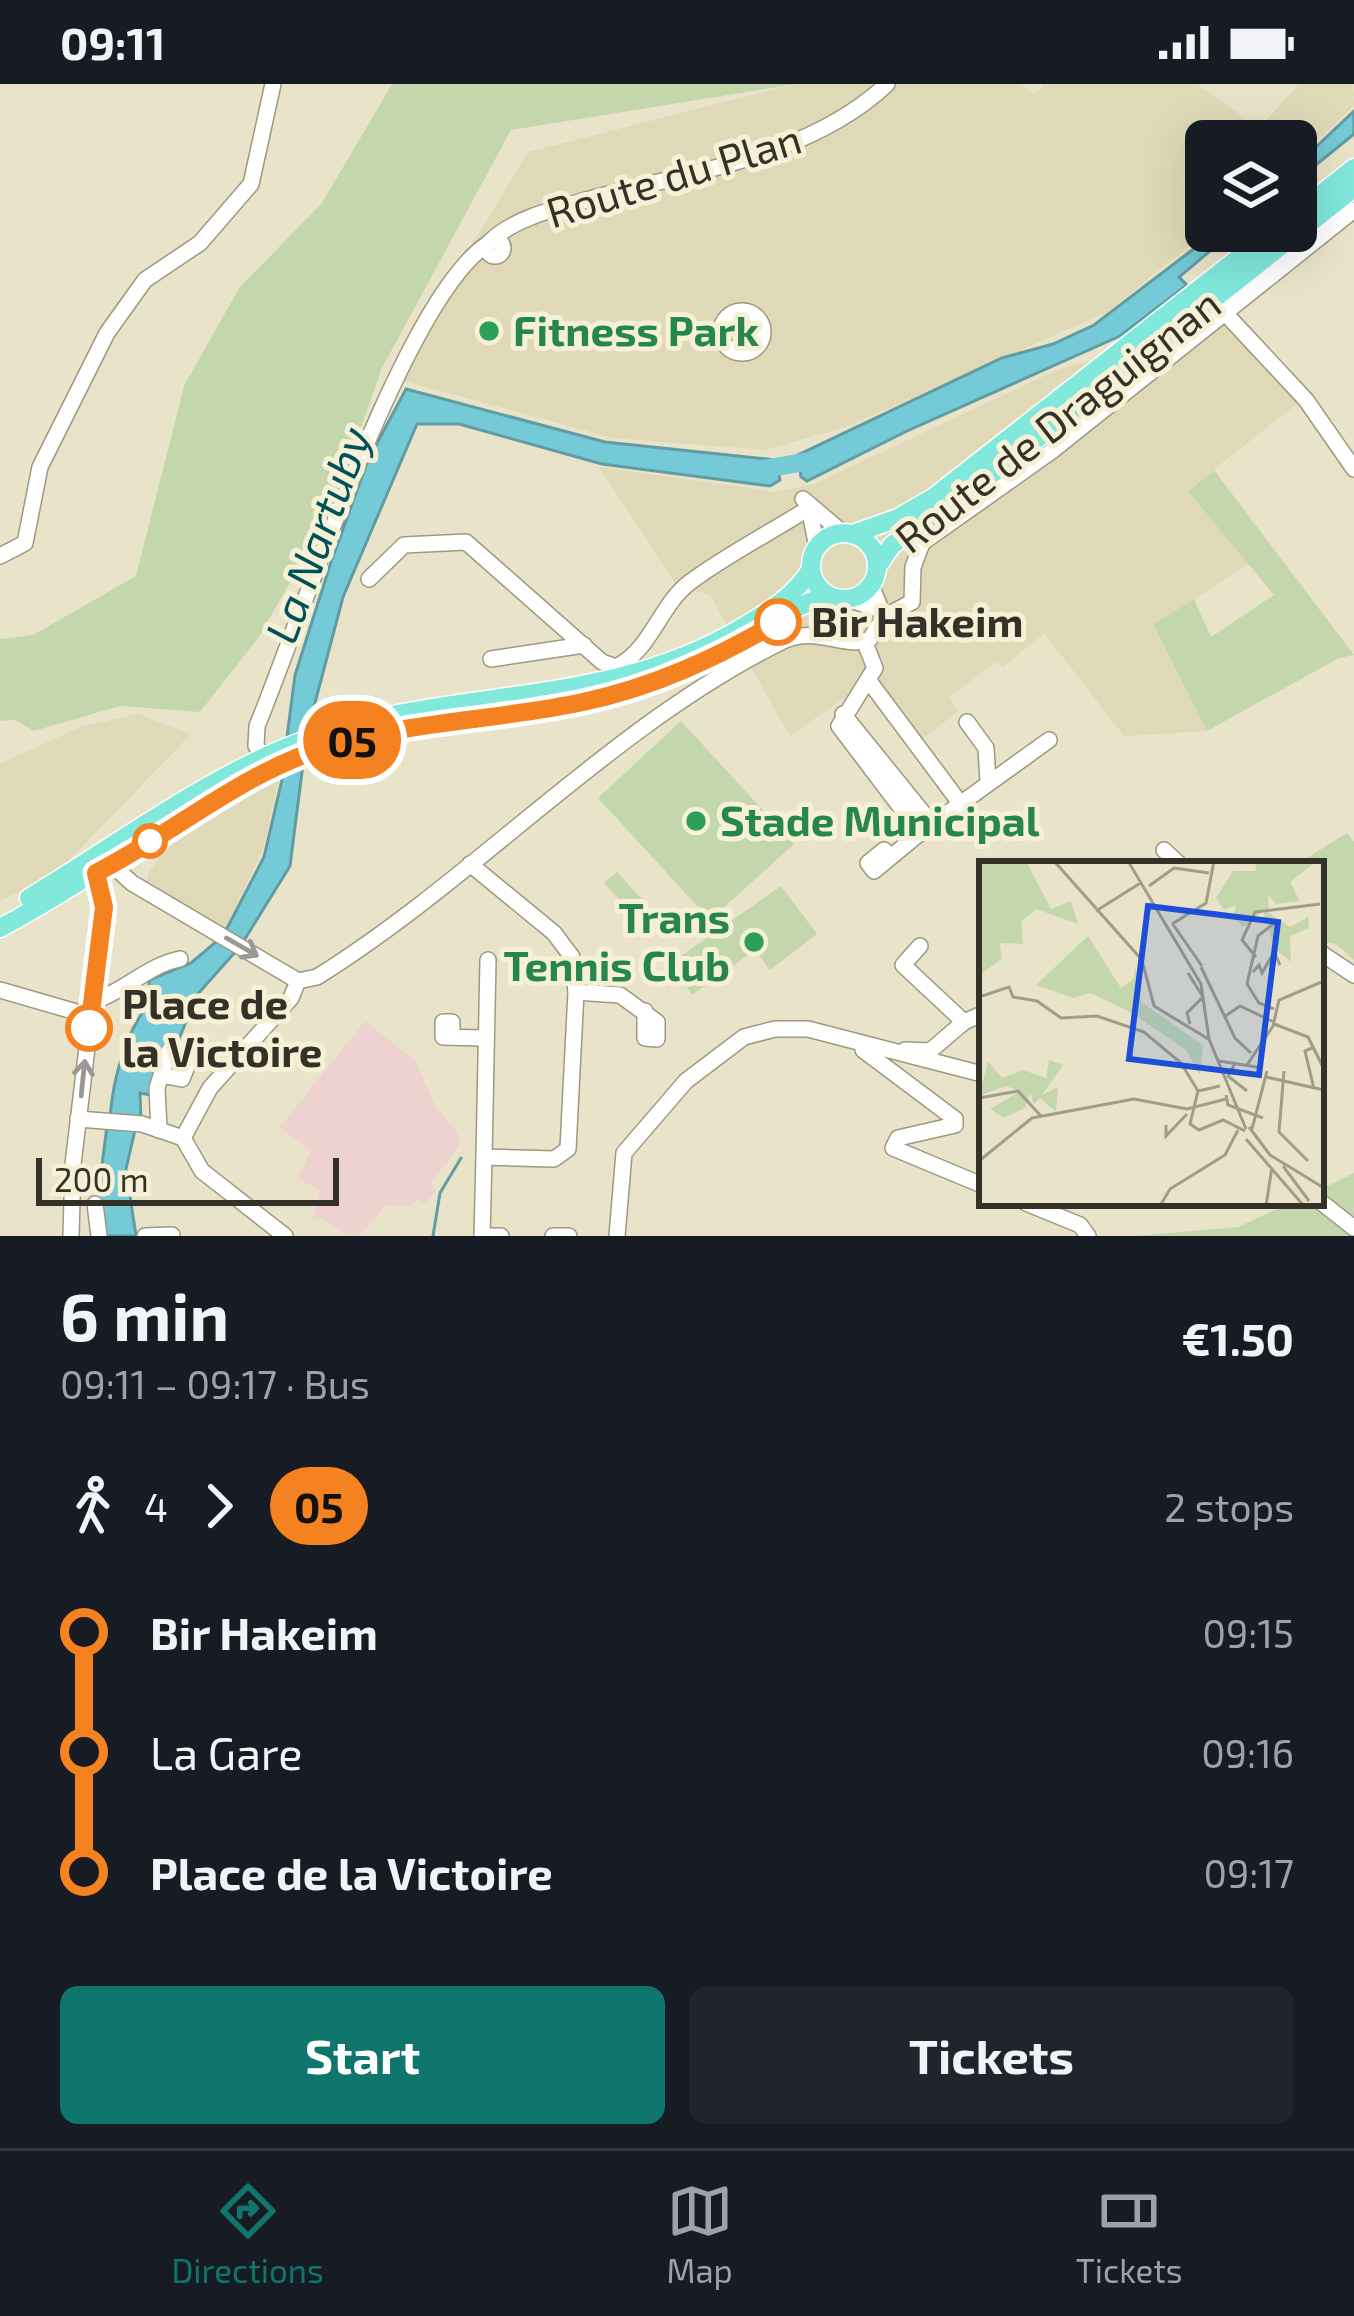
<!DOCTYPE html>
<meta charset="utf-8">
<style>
:root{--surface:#171b24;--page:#20242c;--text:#f1f3f6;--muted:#9ea1a6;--line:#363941;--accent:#0f766e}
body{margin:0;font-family:"Exo 2",sans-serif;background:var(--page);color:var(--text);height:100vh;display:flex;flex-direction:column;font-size:45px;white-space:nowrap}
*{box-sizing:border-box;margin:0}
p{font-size:39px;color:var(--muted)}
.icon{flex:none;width:66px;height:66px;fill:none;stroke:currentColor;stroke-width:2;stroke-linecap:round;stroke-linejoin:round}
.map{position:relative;height:1152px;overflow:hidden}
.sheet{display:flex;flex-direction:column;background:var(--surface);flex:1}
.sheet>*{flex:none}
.badge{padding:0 24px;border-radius:39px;font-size:42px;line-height:78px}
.tools{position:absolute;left:1185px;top:36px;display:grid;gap:24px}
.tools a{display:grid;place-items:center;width:132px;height:132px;border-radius:18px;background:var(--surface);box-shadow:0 12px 48px #0002;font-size:60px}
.scale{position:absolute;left:36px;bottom:30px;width:303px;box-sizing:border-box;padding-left:12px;border:6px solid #343228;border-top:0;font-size:33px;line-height:42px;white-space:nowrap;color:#343228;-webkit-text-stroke:9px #f6f1d6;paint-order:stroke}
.map>.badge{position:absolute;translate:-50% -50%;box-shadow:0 0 0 6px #fff}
.legs{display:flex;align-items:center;gap:18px;height:132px;padding:0 60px;font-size:39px}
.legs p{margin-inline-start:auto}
.head{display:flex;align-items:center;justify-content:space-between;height:204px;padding:0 60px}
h1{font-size:66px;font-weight:700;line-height:90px}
.primary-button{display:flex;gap:24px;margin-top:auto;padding:24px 60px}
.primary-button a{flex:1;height:138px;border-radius:18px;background:var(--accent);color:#fff;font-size:48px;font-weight:700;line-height:138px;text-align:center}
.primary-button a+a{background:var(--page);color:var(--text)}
ul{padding:0 60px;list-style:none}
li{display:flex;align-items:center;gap:42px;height:120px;font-size:45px}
li i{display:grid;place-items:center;width:18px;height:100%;margin:0 15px;background:currentColor}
li i::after{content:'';width:30px;height:30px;margin:-15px;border:9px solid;border-radius:50%;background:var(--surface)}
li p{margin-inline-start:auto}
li:first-child i{background:linear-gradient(#0000 50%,currentColor 0)}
li:last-child i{background:linear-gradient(currentColor 50%,#0000 0)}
.status{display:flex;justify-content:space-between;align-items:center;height:84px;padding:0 60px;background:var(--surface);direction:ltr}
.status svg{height:33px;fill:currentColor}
.menu{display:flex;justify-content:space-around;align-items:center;height:168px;border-top:3px solid var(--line);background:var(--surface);font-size:33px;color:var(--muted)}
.menu a{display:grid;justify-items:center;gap:6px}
.menu .current{color:var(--accent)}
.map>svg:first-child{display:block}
.built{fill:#e0d9b7}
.education{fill:#edd2cf}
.green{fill:#c4d7ac}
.water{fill:#74cad6;stroke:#619ca2;stroke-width:3}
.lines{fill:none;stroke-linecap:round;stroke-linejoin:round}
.stream{stroke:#619ca2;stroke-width:3}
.river{stroke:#74cad6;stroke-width:18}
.minor-casing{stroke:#9d987f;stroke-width:18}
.major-casing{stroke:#fff;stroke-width:21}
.minor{stroke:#fff;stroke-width:15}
.major{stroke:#81e8dc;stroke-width:18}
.oneway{stroke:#9a9894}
.line-1-casing{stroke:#fff;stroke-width:27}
.line-1{stroke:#f58220;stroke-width:18}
.leisure-dot{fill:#2e9e5b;stroke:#f6f1d6;stroke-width:4.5}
.stop-1-dot{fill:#fff;stroke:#f58220;stroke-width:6}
.labels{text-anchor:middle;stroke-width:10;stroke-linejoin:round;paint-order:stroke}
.street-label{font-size:42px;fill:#343228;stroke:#f6f1d6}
.leisure-label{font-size:42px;font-weight:bold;fill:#27864d;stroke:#f6f1d6;text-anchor:start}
.stop-label{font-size:42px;font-weight:bold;fill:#343228;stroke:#f6f1d6;text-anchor:start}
.water-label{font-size:45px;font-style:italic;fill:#00515a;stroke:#f6f1d6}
.inset-road{fill:none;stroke:#a19d89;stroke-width:3}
.view{fill:#1d4ed8;fill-opacity:0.15;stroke:#1d4ed8;stroke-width:6}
.inset-edge{fill:none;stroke:#343228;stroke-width:6}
</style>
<div class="status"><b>09:11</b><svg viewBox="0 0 49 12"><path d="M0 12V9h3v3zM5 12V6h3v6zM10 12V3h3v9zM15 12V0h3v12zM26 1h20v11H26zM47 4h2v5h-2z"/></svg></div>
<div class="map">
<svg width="1354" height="1152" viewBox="0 0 1354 1152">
<rect width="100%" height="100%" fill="#e9e4c9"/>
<!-- built -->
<g class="built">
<polygon points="796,0 1020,0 1034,10 1044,0 1197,0 1259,44 1299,0 1353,0 1354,22 1296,77 1296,57 1206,57 1208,147 1107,228 851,341 766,366 613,354 404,297 460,180 528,68"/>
<polygon points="1227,240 1298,319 1188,406 1250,479 1153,542 1207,647 1124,652 1044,549 1003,583 995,578 949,613 959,627 915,660 866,599 790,652 710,511 677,502 599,383 776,408 814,400 1059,285"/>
<polygon points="138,630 191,650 56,790 0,817 0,680 80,643"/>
<polygon points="280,690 263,766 223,848 146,799 150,786 190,739"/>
</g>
<!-- education -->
<polygon class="education" points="365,937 415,976 435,1022 458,1049 459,1061 431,1100 436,1106 424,1121 417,1115 410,1123 386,1121 359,1152 348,1152 322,1135 312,1137 320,1107 298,1094 311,1067 280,1043"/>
<!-- green -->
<g class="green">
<polygon points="392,0 796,0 511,46 382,284 332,425 259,553 200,628 120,622 34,647 15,636 0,637 0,555 33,551 136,492 184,302 239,204 322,119"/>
<polygon points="1214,386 1354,571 1339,574 1207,647 1153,541 1194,515 1211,553 1274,511 1188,407"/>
<polygon points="681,637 794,760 710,836 598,714"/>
<polygon points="1347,749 1354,758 1354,876 1336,860 1321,858 1321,780 1297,780"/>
<polygon points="617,788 642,815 630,827 604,799"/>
<polygon points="781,802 817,850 770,886 755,866 692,911 671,879"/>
<polygon points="1354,1089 1354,1152 1135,1152 1238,1143 1290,1119 1321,1119 1321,1105"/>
</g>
<!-- water -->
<g class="water">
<polygon points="1354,27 1354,50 1296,97 1296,82"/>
<polygon points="1217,147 1234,147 1179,193 1187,201 1120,252 907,347 807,397 801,393 798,371 1002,274 1053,260 1094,241"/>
<polygon points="406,305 605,358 776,376 780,396 770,402 602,380 459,340 417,340 343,513 308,645 287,653 295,591 331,478 368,376"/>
<polygon points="303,680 290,782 243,858 225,848 264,773 284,687"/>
<path d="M218 856 236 867 180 930 188 933 179 955 169 952 151 1011 140 1009 141 1038 110 1035C112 1005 119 976 131 949 141 927 151 922 149 896L191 879Z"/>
<polygon points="107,1042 135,1046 126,1085 136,1152 106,1152 97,1120"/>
</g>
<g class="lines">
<!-- stream -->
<polyline class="stream" points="433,1152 440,1109 461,1074"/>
<!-- river -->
<polyline class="river" points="756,386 817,376"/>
<defs>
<g id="minor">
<circle cx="495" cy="164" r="8"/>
<path d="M490 158C513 134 558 124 590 115 689 88 810 73 887 0"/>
<circle cx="742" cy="248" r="21"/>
<polyline points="1224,228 1306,316 1354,385"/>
<polyline points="803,415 843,449"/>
<polyline points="809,424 817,463"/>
<polyline points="0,472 25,459 40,383 107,249 145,196 200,159 251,100 273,0"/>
<path d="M369 495 404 461 466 458 602 578 616 583C651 566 660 521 689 499 726 471 770 449 809 424"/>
<polyline points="848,515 877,525"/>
<polyline points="884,533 912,518 913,483 922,459 1052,367 1354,126"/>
<polyline points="865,559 875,584 839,642 920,749 874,787 868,779 884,766 890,773"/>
<polyline points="491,575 584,561"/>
<polyline points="869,597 960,719"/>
<polyline points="843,630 932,740"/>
<polyline points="967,638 986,664 988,698"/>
<path d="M268 679 256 662 257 642C300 539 404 212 489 159"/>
<polyline points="920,749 1049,656"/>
<polyline points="1164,766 1179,780"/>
<polyline points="470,780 554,849 572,873 576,908 568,1065 554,1075 484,1073 482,1152"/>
<path d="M112 781 132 799 298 897 317 893C480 791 610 643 783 557 817 541 846 566 870 555L884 533 871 501"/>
<polyline points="1321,869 1354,891"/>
<polyline points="0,906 90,932"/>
<polyline points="576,908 620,911 657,938 657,955 645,954 645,927"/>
<path d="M92 918C124 908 148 881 180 875"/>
<polyline points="964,938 982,930"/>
<polyline points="452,953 452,938 443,938 443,953 482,954 486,954"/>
<polyline points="863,966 955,1035 955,1041 898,1054 893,1064 982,1101"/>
<polyline points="905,966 930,967 964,938 903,881 920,862"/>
<polyline points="161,991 182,995 189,977 168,971"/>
<polyline points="78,1035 142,1040 183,1054"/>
<polyline points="159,1046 157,1004 169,967"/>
<polyline points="183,1054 210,1004 291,914 298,897"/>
<polyline points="183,1054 202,1087 285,1152"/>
<polyline points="484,1073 488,876"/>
<polyline points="1321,1118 1354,1144"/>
<polyline points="1026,1119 1080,1141 1088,1152"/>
<polyline points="95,1120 99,1152"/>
<polyline points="71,1152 73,1080 104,823 102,800 90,784"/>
<polyline points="145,1152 172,1151"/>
<polyline points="482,1152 501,1152"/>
<polyline points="553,1152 569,1152"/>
<polyline points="617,1152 624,1069 686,997 744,953 775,945 808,945 982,990"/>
</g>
<g id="major">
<polyline points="1296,130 1354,84"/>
<circle cx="844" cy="482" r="33"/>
<polyline points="853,450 898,434 934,413 1273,147"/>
<polyline points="877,483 892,461 999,385 1354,104"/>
<path d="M29 814C119 760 206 693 305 656 449 601 604 627 743 543 769 527 795 512 811 485"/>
<path d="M0 844C109 787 209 701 327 663 431 630 545 635 649 600 714 579 768 531 828 511"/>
</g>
</defs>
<!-- minor casing -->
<use href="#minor" class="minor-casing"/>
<!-- major casing -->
<use href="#major" class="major-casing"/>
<!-- minor -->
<use href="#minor" class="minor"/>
<!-- major -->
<use href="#major" class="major"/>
</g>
<!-- one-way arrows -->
<defs><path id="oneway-shaft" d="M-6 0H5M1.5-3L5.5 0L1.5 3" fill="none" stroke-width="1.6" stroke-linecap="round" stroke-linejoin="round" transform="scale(3)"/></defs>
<g class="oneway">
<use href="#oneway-shaft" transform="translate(242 863) rotate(30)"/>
<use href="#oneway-shaft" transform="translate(83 994) rotate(-84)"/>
</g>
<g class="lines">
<defs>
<path id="line-1" d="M89 944 104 823 96 789C176 748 242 688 330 662 412 637 500 636 583 618 654 603 716 574 778 538"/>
</defs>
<!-- line-1 casing -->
<use href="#line-1" class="line-1-casing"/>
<!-- line-1 -->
<use href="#line-1" class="line-1"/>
</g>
<!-- markers -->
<g class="leisure-dot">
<circle cx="489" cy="247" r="12"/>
<circle cx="696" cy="737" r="12"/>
<circle cx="754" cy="858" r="12"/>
</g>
<g class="stop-1-dot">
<circle cx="778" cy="538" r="21"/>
<circle cx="150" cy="757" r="15"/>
<circle cx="89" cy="944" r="21"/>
</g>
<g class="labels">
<!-- street labels -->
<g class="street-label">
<text transform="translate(674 92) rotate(-17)" y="15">Route du Plan</text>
<text transform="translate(1058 337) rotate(-38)" y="15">Route de Draguignan</text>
</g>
<!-- leisure labels -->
<g class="leisure-label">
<text x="513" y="262">Fitness Park</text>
<text x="720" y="752">Stade Municipal</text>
<text x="730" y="849" text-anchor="end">Trans<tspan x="730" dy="48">Tennis Club</tspan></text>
</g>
<!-- stop labels -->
<g class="stop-label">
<text x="811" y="553">Bir Hakeim</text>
<text x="122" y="935">Place de<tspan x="122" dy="48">la Victoire</tspan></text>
</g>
<!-- water labels -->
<g class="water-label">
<text transform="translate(318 451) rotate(-70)" y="16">La Nartuby</text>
</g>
</g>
<!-- overview -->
<g transform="translate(979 777)">
<rect width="345" height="345" fill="#e9e4c9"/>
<path d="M0 0H47L72 48 92 40 99 63 57 48 42 61 44 83 21 82 23 98 2 113ZM276 0H338L311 21 321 40 297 43 289 33 290 52 311 66 329 56 330 67 311 75 312 101 296 88 284 50 264 66 254 56 257 44 245 49 237 37 254 10H277ZM109 75 142 127 155 118 156 104 162 141 224 184 221 214 207 189 151 151 111 132 94 137 57 124ZM70 199 84 204 63 234 79 226 77 251 61 237 55 243 51 232 46 247 24 257 11 248 41 230 27 225 0 235 9 200 23 217 44 209 67 217Z" fill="#c4d7ac"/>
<path class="inset-road" d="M75 0 163 99 175 145M149 0 222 123 230 178 267 268M170 25 195 7 230 12M117 50 163 21M193 62 223 105M193 63 227 42 235 0M277 96 263 79 276 51 341 43M222 106 256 177 272 192M274 111 280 104 283 112 295 91 301 104M209 112 224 136 208 152 211 163M0 136 30 126 34 136 58 140 82 157 118 155 165 171 202 202 219 230M175 145 231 179M295 148 280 142 268 123 279 75 298 60M245 156 261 145 295 161M295 163 329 176 345 208M333 187 326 190 335 228M240 200 284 207M257 201 249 215 268 230M268 204 294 165 300 139 345 120M305 210 300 271 329 300M287 216 345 229M241 225 219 230 211 263 220 269 244 259 266 270M247 234 249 244 284 257M0 237 39 230 62 255M187 264V275L208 253M270 266 291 294 345 327M273 268 288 210M267 278 325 345M0 300 53 257 155 238 208 248 247 238M304 305 330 340M181 345 191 328 246 294 259 269M287 345 293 306"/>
<path class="view" d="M169 45 299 61 280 214 150 198Z"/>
<rect width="345" height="345" class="inset-edge"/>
</g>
</svg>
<div class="tools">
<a><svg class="icon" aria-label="layers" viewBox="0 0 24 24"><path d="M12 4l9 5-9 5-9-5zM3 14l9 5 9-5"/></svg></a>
</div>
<div class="scale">200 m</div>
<b class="badge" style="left:352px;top:656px;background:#f58220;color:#111">05</b>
</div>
<section class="sheet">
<div class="head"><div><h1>6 min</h1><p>09:11 – 09:17 · Bus</p></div><b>€1.50</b></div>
<div class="legs"><svg class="icon" aria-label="walk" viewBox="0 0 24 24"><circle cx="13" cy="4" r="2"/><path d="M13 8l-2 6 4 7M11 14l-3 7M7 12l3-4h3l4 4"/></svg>4<svg class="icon" aria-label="forward" viewBox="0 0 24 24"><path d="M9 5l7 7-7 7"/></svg><b class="badge" style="background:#f58220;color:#111">05</b><p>2 stops</p></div>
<ul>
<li><i style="color:#f58220"></i><b>Bir Hakeim</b><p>09:15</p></li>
<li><i style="color:#f58220"></i><span>La Gare</span><p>09:16</p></li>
<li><i style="color:#f58220"></i><b>Place de la Victoire</b><p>09:17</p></li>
</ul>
<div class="primary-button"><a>Start</a><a>Tickets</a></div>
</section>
<nav class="menu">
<a class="current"><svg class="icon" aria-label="directions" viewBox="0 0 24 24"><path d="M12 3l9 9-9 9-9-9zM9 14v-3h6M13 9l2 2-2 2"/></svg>Directions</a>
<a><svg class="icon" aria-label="map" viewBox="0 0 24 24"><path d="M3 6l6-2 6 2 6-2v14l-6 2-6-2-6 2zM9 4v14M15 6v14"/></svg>Map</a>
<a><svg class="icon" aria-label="tickets" viewBox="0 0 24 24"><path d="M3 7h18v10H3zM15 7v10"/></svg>Tickets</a>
</nav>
